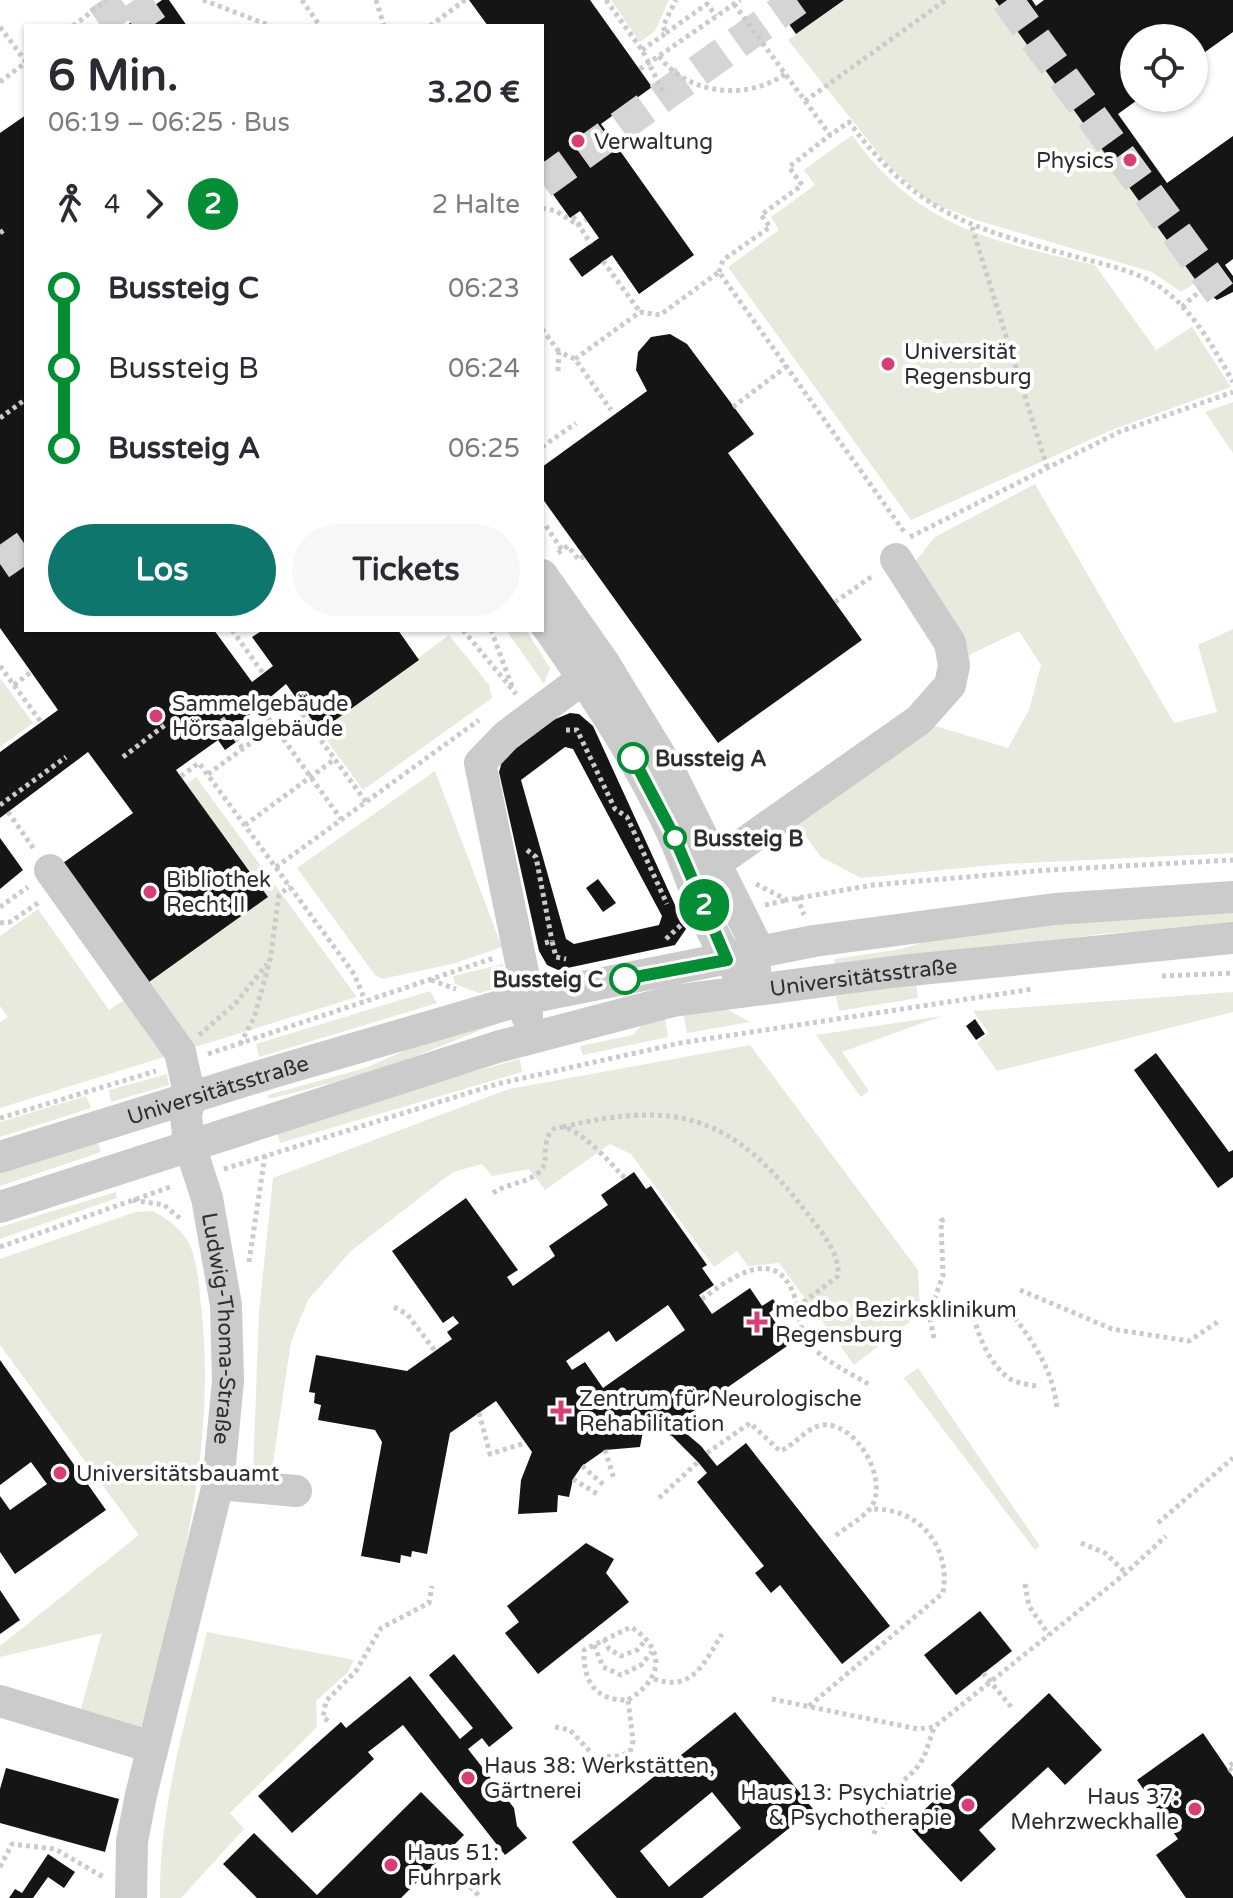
<!DOCTYPE html>
<html lang="de">
<meta charset="utf-8">
<style>
:root{--surface:#fff;--page:#f7f7f7;--text:#2b2b33;--muted:#7c7c81;--accent:#0f766e}
body{margin:0;font-family:"Varela Round",sans-serif;background:var(--page);color:var(--text);height:100vh;display:flex;flex-direction:column;font-size:30px;white-space:nowrap}
*{box-sizing:border-box;margin:0}
p{font-size:26px;color:var(--muted)}
.icon{flex:none;width:44px;height:44px;fill:none;stroke:currentColor;stroke-width:2;stroke-linecap:round;stroke-linejoin:round}
.map{position:relative;flex:1;overflow:hidden}
.drawer{position:absolute;left:24px;top:24px;width:520px;height:608px;display:flex;flex-direction:column;background:var(--surface);border-radius:0px;box-shadow:0 2px 6px #0004}
.drawer>*{flex:none}
.badge{padding:0 16px;border-radius:26px;font-size:28px;line-height:52px}
.fabs{position:absolute;left:1120px;top:24px;display:grid;gap:16px}
.fabs a{display:grid;place-items:center;width:88px;height:88px;border-radius:50%;background:var(--surface);box-shadow:0 2px 6px #0004;font-size:40px}
.map>.badge{position:absolute;translate:-50% -50%;box-shadow:0 0 0 4px #fff}
.legs{display:flex;align-items:center;gap:12px;height:88px;padding:0 24px;font-size:26px}
.legs p{margin-inline-start:auto}
.head{display:flex;align-items:center;justify-content:space-between;height:136px;padding:0 24px}
h1{font-size:44px;font-weight:700;line-height:60px}
.primary-button{display:flex;gap:16px;margin-top:auto;padding:16px 24px}
.primary-button a{flex:1;height:92px;border-radius:48px;background:var(--accent);color:#fff;font-size:32px;font-weight:700;line-height:92px;text-align:center}
.primary-button a+a{background:var(--page);color:var(--text)}
ul{padding:0 24px;list-style:none}
li{display:flex;align-items:center;gap:28px;height:80px;font-size:30px}
li i{display:grid;place-items:center;width:12px;height:100%;margin:0 10px;background:currentColor}
li i::after{content:'';width:20px;height:20px;margin:-10px;border:6px solid;border-radius:50%;background:var(--surface)}
li p{margin-inline-start:auto}
li:first-child i{background:linear-gradient(#0000 50%,currentColor 0)}
li:last-child i{background:linear-gradient(currentColor 50%,#0000 0)}
.map>svg:first-child{display:block}
.green{fill:#e8eadd}
.building{fill:#151515;fill-rule:evenodd}
.lines{fill:none;stroke-linecap:round;stroke-linejoin:round}
.minor-tunnel{stroke:#d5d5d5;stroke-width:32;stroke-dasharray:32 16;stroke-linecap:butt}
.path{stroke:#cbcbcb;stroke-width:5;stroke-dasharray:4 4;stroke-linecap:butt}
.minor{stroke:#cbcbcb;stroke-width:32}
.line-1-casing{stroke:#fff;stroke-width:18}
.line-1{stroke:#048d35;stroke-width:12}
.poi-dot{fill:#d73e78;stroke:#fff;stroke-width:3}
.stop-1-dot{fill:#fff;stroke:#048d35;stroke-width:4}
.labels{text-anchor:middle;stroke-width:8;stroke-linejoin:round;paint-order:stroke}
.poi-label{font-size:22px;fill:#2e2e2e;stroke:#fff;text-anchor:start}
.stop-label{font-size:22px;font-weight:bold;fill:#2e2e2e;stroke:#fff;text-anchor:start}
.street-label{font-size:22px;fill:#2e2e2e;stroke:#fff}
</style>
<div class="map">
<svg width="1233" height="1898" viewBox="0 0 1233 1898">
<rect width="100%" height="100%" fill="#fff"/>
<!-- green -->
<g class="green">
<polygon points="611,0 669,0 655,31 640,42"/>
<polygon points="844,0 995,0 1197,282 1181,292 1152,272 976,220 929,202 887,164 788,40"/>
<path d="M852 135C919 229 990 240 1095 265L1156 350 1192 327 1231 387 1114 429 911 520 728 267 779 230 771 217 815 185 804 170Z"/>
<polygon points="1233,402 1233,453 1205,412"/>
<polygon points="1035,484 1174,723 1217,712 1198,645 1233,629 1233,853 1004,864 861,878 821,857 795,822 932,725 1008,748 1029,710 1041,665 1019,631 967,656 910,568 935,537"/>
<polygon points="506,630 526,630 550,668 544,684"/>
<polygon points="449,635 489,685 492,698 363,790 320,731"/>
<polygon points="0,678 33,723 0,747"/>
<polygon points="435,771 502,947 456,963 382,979 375,975 297,868"/>
<polygon points="196,777 357,997 195,1047 149,982 268,897 186,784"/>
<polygon points="1233,906 1233,924 1101,934 835,970 834,959 902,949 948,934"/>
<polygon points="38,909 109,1010 124,1000 164,1057 0,1108 0,1022 8,1017 0,1006 0,936"/>
<polygon points="503,964 502,987 479,993 455,984 453,976"/>
<polygon points="916,983 918,998 839,1011 836,996"/>
<polygon points="430,991 437,1003 259,1057 256,1044"/>
<polygon points="1233,992 1233,1012 997,1071 977,1043 989,1033 973,1011"/>
<polygon points="715,1003 750,1022 687,1033 683,1012"/>
<polygon points="942,1016 842,1052 869,1091 861,1097 816,1035"/>
<polygon points="665,1017 668,1037 583,1055 580,1046 633,1035 646,1020"/>
<polygon points="504,1021 378,1071 269,1099 268,1095 365,1068 427,1041"/>
<polygon points="750,1045 918,1270 920,1314 854,1365 779,1263 748,1266 737,1251 714,1267 631,1154 610,1144 545,1190 529,1169 492,1176 482,1164 453,1172 351,1251 308,1300 291,1342 271,1476 253,1473 259,1312 273,1178 509,1089"/>
<polygon points="520,1059 522,1072 280,1143 276,1129 404,1090"/>
<polygon points="167,1074 169,1085 111,1102 109,1090"/>
<polygon points="86,1096 91,1108 0,1137 0,1122"/>
<polygon points="96,1138 101,1152 0,1186 0,1169"/>
<polygon points="116,1192 117,1198 0,1239 0,1227"/>
<path d="M153 1211C169 1220 184 1230 191 1248 199 1268 199 1293 202 1314 216 1456 177 1591 141 1727L80 1712 102 1633 0 1657V1646L139 1535 0 1345V1259L135 1212Z"/>
<polygon points="918,1368 1040,1546 1035,1550 904,1378"/>
<path d="M207 1632 354 1660 348 1672 316 1701 317 1727 230 1813 244 1829 181 1898H160C159 1807 186 1720 207 1632Z"/>
</g>
<!-- building -->
<g class="building">
<polygon points="162,0 169,0 187,26 126,26"/>
<polygon points="469,0 590,0 652,87 601,124 694,255 639,294 612,255 582,277 569,259 599,238 580,211 570,218 542,179 542,168 547,165 542,158 542,26 488,26"/>
<polygon points="772,0 844,0 796,34"/>
<polygon points="995,0 1032,0 1036,6 1044,0 1233,0 1233,32 1194,60 1194,38 1134,38 1134,98 1140,98 1118,114 1167,183 1233,136 1233,259 1225,265 1233,276 1233,292 1217,300 1202,289"/>
<polygon points="26,115 26,630 214,630 252,682 273,666 252,637 263,630 398,630 419,660 320,731 286,684 242,721 250,732 225,750 218,740 176,770 268,897 149,982 63,863 133,813 88,752 0,818 0,752 58,710 0,628 0,133"/>
<polygon points="670,334 687,344 754,434 728,453 862,640 718,743 542,498 542,467 647,391 636,370 638,352 651,337"/>
<path d="M570 713 579 714 593 726 686 929 675 945 558 970 547 965 539 951 499 772 503 758 553 720ZM565 747 573 749 662 916 659 925 574 944 566 939 521 780Z"/>
<polygon points="0,838 23,870 0,889"/>
<polygon points="598,879 616,903 603,912 586,888"/>
<polygon points="975,1019 985,1034 976,1040 966,1026"/>
<polygon points="1156,1053 1229,1152 1233,1150 1233,1177 1218,1188 1134,1070"/>
<path d="M634 1172 646 1189 651 1186 707 1265 702 1268 714 1285 699 1295 712 1314 750 1288 762 1306 773 1299 778 1306 769 1313 790 1344 675 1424 701 1446 717 1466 746 1443 890 1626 842 1664 780 1585 771 1593 755 1573 764 1566 697 1482 707 1473 698 1462 672 1436 644 1426 640 1447 605 1450 582 1466 573 1479 569 1497 558 1495 557 1512 518 1514 521 1480 532 1452 496 1401 450 1433 427 1554 412 1551 411 1557 401 1555 400 1563 361 1556 382 1442 375 1430 318 1420 321 1405 314 1403 315 1393 309 1392 316 1355 407 1371 452 1339 447 1332 459 1323 453 1316 443 1323 392 1251 466 1198 518 1270 507 1277 513 1286 555 1256 549 1246 608 1205 601 1195ZM668 1305 685 1330 603 1388 585 1362 572 1370 566 1361 609 1331 616 1342Z"/>
<polygon points="0,1360 106,1510 15,1574 0,1552 0,1496 10,1510 47,1484 31,1462 0,1485"/>
<polygon points="586,1543 614,1559 606,1573 629,1602 538,1674 505,1633 519,1622 507,1606"/>
<polygon points="0,1590 20,1620 0,1634"/>
<polygon points="980,1611 1012,1651 956,1695 924,1655"/>
<polygon points="454,1654 513,1728 489,1747 482,1738 468,1749 514,1808 517,1826 527,1838 505,1855 403,1725 368,1752 374,1759 292,1833 258,1796 341,1722 346,1728 410,1676 460,1739 473,1728 429,1675"/>
<polygon points="1049,1693 1102,1750 1065,1785 1048,1767 979,1830 996,1849 961,1882 908,1825"/>
<path d="M735 1712 813 1809 702 1898H617L572 1842ZM712 1792 741 1828 669 1887 640 1851Z"/>
<polygon points="1203,1733 1233,1777 1233,1898 1186,1898 1156,1855 1178,1839 1137,1780"/>
<polygon points="6,1768 119,1799 105,1852 0,1823 0,1789"/>
<polygon points="421,1792 464,1835 401,1898 257,1898 223,1864 254,1833 317,1895"/>
<polygon points="48,1854 75,1872 64,1888 48,1877 33,1898 9,1898 15,1889 22,1893"/>
</g>
<g class="lines">
<!-- minor-tunnel -->
<g class="minor-tunnel">
<polyline points="102,0 120,26"/>
<polyline points="134,0 152,26"/>
<polyline points="1007,0 1220,293"/>
<polyline points="542,183 797,0"/>
<polyline points="0,564 26,546"/>
</g>
<!-- path -->
<g class="path">
<polyline points="203,0 271,26"/>
<polyline points="302,0 320,26"/>
<polyline points="376,0 384,26"/>
<polyline points="606,0 642,50 665,95"/>
<path d="M734 4 830 135 849 122C917 213 967 227 1073 256 1102 264 1140 271 1164 290 1194 312 1215 350 1233 382"/>
<polyline points="73,26 107,0"/>
<polyline points="430,26 465,0"/>
<polyline points="0,27 26,62"/>
<polyline points="666,33 707,4 716,16"/>
<polyline points="642,50 666,33 663,26 676,0"/>
<path d="M659 56C687 95 747 101 785 74"/>
<polyline points="640,69 740,0"/>
<polyline points="0,82 26,62"/>
<polyline points="805,101 946,0"/>
<polyline points="542,208 556,211 578,225 586,220"/>
<polyline points="573,216 591,244"/>
<polyline points="972,227 1047,467"/>
<polyline points="0,233 4,230"/>
<polyline points="603,261 640,312"/>
<polyline points="719,272 723,260 770,227 761,215 802,185 789,167 830,135"/>
<polyline points="1182,307 1202,289"/>
<polyline points="542,329 559,352"/>
<polyline points="575,359 640,312 660,315 719,272 905,533"/>
<polyline points="558,371 559,352 575,359 611,410"/>
<polyline points="733,407 787,366"/>
<polyline points="0,418 26,399"/>
<polyline points="542,447 576,423"/>
<polyline points="546,526 562,550"/>
<polyline points="910,537 1119,432 1233,392"/>
<polyline points="558,553 568,546 579,560 584,556"/>
<polyline points="835,602 874,575"/>
<polyline points="232,630 263,673"/>
<polyline points="463,630 516,694"/>
<polyline points="491,630 513,689"/>
<polyline points="0,666 41,722"/>
<polyline points="14,685 31,672"/>
<polyline points="222,718 243,749"/>
<polyline points="274,726 341,819"/>
<polyline points="566,730 577,730 615,809 627,817 667,904"/>
<polyline points="123,757 165,725"/>
<polyline points="208,774 274,726 264,713 288,695 366,802"/>
<polyline points="181,776 199,763 354,974 365,1000"/>
<polyline points="0,805 66,757"/>
<polyline points="8,812 34,849"/>
<polyline points="245,825 335,759"/>
<polyline points="527,850 536,857 552,941"/>
<polyline points="276,867 479,720"/>
<polyline points="756,884 787,900 873,885 1048,870 1233,860"/>
<polyline points="797,897 804,915"/>
<polyline points="765,905 787,900"/>
<polyline points="0,907 28,887"/>
<polyline points="0,923 10,922 41,901"/>
<polyline points="666,939 681,925"/>
<polyline points="545,943 552,941 556,957 566,959"/>
<polyline points="1162,976 1233,973"/>
<polyline points="431,980 456,989"/>
<polyline points="199,1035 235,1004 267,964"/>
<polyline points="240,1044 254,1018 270,960 279,895 290,886"/>
<polyline points="208,1054 494,958"/>
<polyline points="0,1118 156,1071"/>
<path d="M563 1127C679 1099 734 1117 806 1212 820 1230 840 1252 838 1276L797 1307"/>
<polyline points="224,1169 497,1084 680,1043 1033,989"/>
<path d="M493 1193C507 1183 525 1184 538 1173 548 1165 544 1155 546 1144 555 1095 613 1167 625 1178"/>
<polyline points="133,1200 164,1205 182,1220"/>
<polyline points="0,1247 173,1186"/>
<polyline points="249,1262 265,1155"/>
<polyline points="1020,1290 1112,1329 1189,1341 1219,1321"/>
<path d="M702 1299C728 1280 775 1243 794 1295 799 1309 798 1323 805 1337 818 1359 849 1372 870 1385"/>
<path d="M1005 1305C1030 1337 1054 1369 1057 1410"/>
<polyline points="394,1307 407,1314 435,1351"/>
<path d="M974 1317C978 1336 991 1366 1009 1378 1017 1384 1030 1384 1040 1387"/>
<polyline points="934,1338 929,1314 943,1276 941,1221 946,1218"/>
<polyline points="479,1413 490,1454 525,1443"/>
<polyline points="605,1450 614,1479"/>
<path d="M707 1453 750 1423 780 1451C795 1445 806 1428 822 1425 856 1421 891 1481 870 1509 861 1519 845 1528 835 1536"/>
<polyline points="582,1466 605,1486"/>
<polyline points="573,1479 599,1495"/>
<polyline points="659,1498 698,1462"/>
<polyline points="1158,1523 1233,1458"/>
<polyline points="1081,1543 1105,1553 1126,1573"/>
<polyline points="1025,1584 1029,1606 1049,1635"/>
<polyline points="604,1639 609,1649 621,1656 637,1650 645,1641"/>
<polyline points="594,1645 603,1667 621,1675 641,1665 652,1652"/>
<polyline points="983,1673 1013,1709"/>
<path d="M654 1679C693 1692 704 1663 722 1634"/>
<polyline points="772,1699 918,1729 934,1727 1126,1573 1166,1536"/>
<path d="M809 1706 943 1593C951 1545 918 1507 870 1509"/>
<polyline points="328,1721 323,1717 326,1701 356,1671 381,1628 429,1603 432,1586"/>
<path d="M555 1727 570 1730 595 1757 620 1756 630 1752 633 1741 628 1700C595 1701 583 1681 584 1650L631 1627C667 1650 662 1679 628 1700"/>
<polyline points="1233,1763 1228,1767 1233,1773"/>
<polyline points="874,1834 886,1797 916,1769 924,1757 934,1728"/>
<polyline points="0,1867 12,1844 55,1849 105,1878"/>
<polyline points="459,1875 481,1898"/>
</g>
<!-- minor -->
<g class="minor">
<polyline points="542,575 604,663 668,768 755,943 755,974"/>
<path d="M542 619C590 687 637 756 672 832 693 877 707 938 740 974"/>
<polyline points="716,863 919,720 950,685 954,666 950,643 896,559"/>
<path id="s1" d="M50 870 180 1052 190 1097 186 1116 189 1143 207 1198 226 1305 228 1381 218 1484 141 1795 132 1841 131 1898"/>
<polyline points="527,1016 526,987 480,763 506,736 604,663"/>
<path id="s2" d="M0 1157 270 1073 528 998 814 941 1055 909 1233 897"/>
<path id="s3" d="M0 1207 497 1047 673 1001 900 971 1233 938"/>
<polyline points="218,1484 296,1491"/>
<polyline points="0,1701 152,1747"/>
</g>
</g>
<g class="lines">
<defs>
<polyline id="line-1" points="625,979 727,960 672,832 633,758"/>
</defs>
<!-- line-1 casing -->
<use href="#line-1" class="line-1-casing"/>
<!-- line-1 -->
<use href="#line-1" class="line-1"/>
</g>
<!-- markers -->
<g class="poi-dot">
<circle cx="578" cy="141" r="8"/>
<circle cx="1130" cy="160" r="8"/>
<circle cx="888" cy="364" r="8"/>
<circle cx="156" cy="716" r="8"/>
<circle cx="150" cy="892" r="8"/>
<path d="M753 1310h8v8h8v8h-8v8h-8v-8h-8v-8h8z"/>
<path d="M557 1399h8v8h8v8h-8v8h-8v-8h-8v-8h8z"/>
<circle cx="60" cy="1473" r="8"/>
<circle cx="468" cy="1778" r="8"/>
<circle cx="968" cy="1805" r="8"/>
<circle cx="1195" cy="1809" r="8"/>
<circle cx="391" cy="1865" r="8"/>
</g>
<g class="stop-1-dot">
<circle cx="633" cy="758" r="14"/>
<circle cx="675" cy="838" r="10"/>
<circle cx="625" cy="979" r="14"/>
</g>
<g class="labels">
<!-- poi labels -->
<g class="poi-label">
<text x="594" y="149">Verwaltung</text>
<text x="1114" y="168" text-anchor="end">Physics</text>
<text x="904" y="359">Universität<tspan x="904" dy="25">Regensburg</tspan></text>
<text x="172" y="711">Sammelgebäude<tspan x="172" dy="25">Hörsaalgebäude</tspan></text>
<text x="166" y="887">Bibliothek<tspan x="166" dy="25">Recht II</tspan></text>
<text x="775" y="1317">medbo Bezirksklinikum<tspan x="775" dy="25">Regensburg</tspan></text>
<text x="579" y="1406">Zentrum für Neurologische<tspan x="579" dy="25">Rehabilitation</tspan></text>
<text x="76" y="1481">Universitätsbauamt</text>
<text x="484" y="1773">Haus 38: Werkstätten,<tspan x="484" dy="25">Gärtnerei</tspan></text>
<text x="952" y="1800" text-anchor="end">Haus 13: Psychiatrie<tspan x="952" dy="25">&amp; Psychotherapie</tspan></text>
<text x="1179" y="1804" text-anchor="end">Haus 37:<tspan x="1179" dy="25">Mehrzweckhalle</tspan></text>
<text x="407" y="1860">Haus 51:<tspan x="407" dy="25">Fuhrpark</tspan></text>
</g>
<!-- stop labels -->
<g class="stop-label">
<text x="655" y="766">Bussteig A</text>
<text x="693" y="846">Bussteig B</text>
<text x="603" y="987" text-anchor="end">Bussteig C</text>
</g>
<!-- street labels -->
<g class="street-label">
<text dy="8" stroke="none"><textPath href="#s3" startOffset="896">Universitätsstraße</textPath></text>
<text dy="8" stroke="none"><textPath href="#s2" startOffset="228">Universitätsstraße</textPath></text>
<text dy="8" stroke="none"><textPath href="#s1" startOffset="506">Ludwig-Thoma-Straße</textPath></text>
</g>
</g>
</svg>
<div class="fabs">
<a><svg class="icon" aria-label="locate" viewBox="0 0 24 24"><circle cx="12" cy="12" r="6"/><path d="M12 2v4M12 18v4M2 12h4M18 12h4"/></svg></a>
</div>
<b class="badge" style="left:704px;top:905px;background:#048d35;color:#fff">2</b>
<section class="drawer">
<div class="head"><div><h1>6 Min.</h1><p>06:19 – 06:25 · Bus</p></div><b>3.20 €</b></div>
<div class="legs"><svg class="icon" aria-label="walk" viewBox="0 0 24 24"><circle cx="13" cy="4" r="2"/><path d="M13 8l-2 6 4 7M11 14l-3 7M7 12l3-4h3l4 4"/></svg>4<svg class="icon" aria-label="forward" viewBox="0 0 24 24"><path d="M9 5l7 7-7 7"/></svg><b class="badge" style="background:#048d35;color:#fff">2</b><p>2 Halte</p></div>
<ul>
<li><i style="color:#048d35"></i><b>Bussteig C</b><p>06:23</p></li>
<li><i style="color:#048d35"></i><span>Bussteig B</span><p>06:24</p></li>
<li><i style="color:#048d35"></i><b>Bussteig A</b><p>06:25</p></li>
</ul>
<div class="primary-button"><a>Los</a><a>Tickets</a></div>
</section>
</div>
